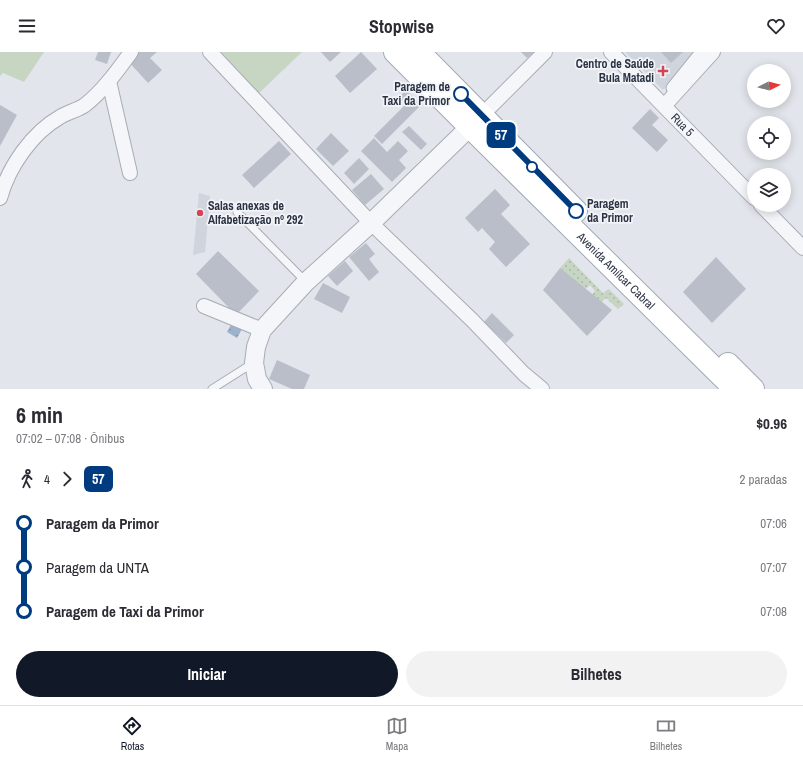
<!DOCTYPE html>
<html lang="pt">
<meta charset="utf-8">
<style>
:root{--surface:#fff;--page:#f2f2f3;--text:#2b2b33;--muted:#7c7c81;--line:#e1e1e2;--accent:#111827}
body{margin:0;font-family:"Archivo Narrow",sans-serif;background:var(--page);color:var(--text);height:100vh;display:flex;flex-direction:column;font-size:15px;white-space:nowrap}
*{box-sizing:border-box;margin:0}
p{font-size:13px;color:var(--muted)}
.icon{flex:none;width:22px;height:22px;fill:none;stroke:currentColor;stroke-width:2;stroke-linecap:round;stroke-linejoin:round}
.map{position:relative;height:337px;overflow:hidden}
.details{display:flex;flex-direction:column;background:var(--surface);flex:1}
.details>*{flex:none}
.badge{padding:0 8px;border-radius:6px;font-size:14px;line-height:26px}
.needle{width:26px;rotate:84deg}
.buttons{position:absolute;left:747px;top:12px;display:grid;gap:8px}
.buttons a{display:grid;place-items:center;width:44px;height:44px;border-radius:50%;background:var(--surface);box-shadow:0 2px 10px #0003;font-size:20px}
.map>.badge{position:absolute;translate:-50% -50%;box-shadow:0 0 0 2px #fff}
.legs{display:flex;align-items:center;gap:6px;height:44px;padding:0 16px;font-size:13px}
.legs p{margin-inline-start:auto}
.head{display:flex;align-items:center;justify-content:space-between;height:68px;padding:0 16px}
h1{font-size:22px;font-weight:700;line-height:30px}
.button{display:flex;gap:8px;margin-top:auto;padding:8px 16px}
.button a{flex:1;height:46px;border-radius:24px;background:var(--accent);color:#fff;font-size:16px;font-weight:700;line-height:46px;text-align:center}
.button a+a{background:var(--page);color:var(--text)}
ul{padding:0 16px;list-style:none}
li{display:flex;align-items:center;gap:14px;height:44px;font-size:15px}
li i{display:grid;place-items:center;width:6px;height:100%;margin:0 5px;background:currentColor}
li i::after{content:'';width:10px;height:10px;margin:-5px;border:3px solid;border-radius:50%;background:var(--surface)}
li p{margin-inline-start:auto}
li:first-child i{background:linear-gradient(#0000 50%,currentColor 0)}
li:last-child i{background:linear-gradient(currentColor 50%,#0000 0)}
header{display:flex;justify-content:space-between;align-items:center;height:52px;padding:0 16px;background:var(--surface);font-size:18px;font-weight:700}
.menu{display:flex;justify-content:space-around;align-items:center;height:56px;border-top:1px solid var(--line);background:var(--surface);font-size:11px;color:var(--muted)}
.menu a{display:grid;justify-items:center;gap:2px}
.menu .selected{color:var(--accent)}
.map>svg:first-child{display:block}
.built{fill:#d0d4dd}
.green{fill:#c7d5c3}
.garden{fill:url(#garden-dots)}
.water{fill:url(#water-ripples)}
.building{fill:#b9bec8}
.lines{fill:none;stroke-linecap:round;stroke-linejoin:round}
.service-casing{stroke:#a7acb5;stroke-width:9}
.pedestrian-casing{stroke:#a7acb5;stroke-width:13}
.minor-casing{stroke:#a7acb5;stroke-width:16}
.tertiary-casing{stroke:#a7acb5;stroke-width:20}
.primary-casing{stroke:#a1a9b7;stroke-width:24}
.service{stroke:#f5f6f9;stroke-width:7}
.pedestrian{stroke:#f5f6f9;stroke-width:11}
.minor{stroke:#f5f6f9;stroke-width:14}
.tertiary{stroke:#f5f6f9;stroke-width:18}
.primary{stroke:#fff;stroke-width:22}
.line-1-casing{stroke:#fff;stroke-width:9}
.line-1{stroke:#003b80;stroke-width:6}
.poi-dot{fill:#d14656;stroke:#f2f4f8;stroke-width:1.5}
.stop-1-dot{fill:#fff;stroke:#003b80;stroke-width:2}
.labels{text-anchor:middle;stroke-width:3.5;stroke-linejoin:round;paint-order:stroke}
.poi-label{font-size:12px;font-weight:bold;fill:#2a3243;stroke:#f2f4f8;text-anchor:end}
.stop-label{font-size:12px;font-weight:bold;fill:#2a3243;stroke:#f2f4f8;text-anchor:end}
.street-label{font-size:12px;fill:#2a3243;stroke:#f2f4f8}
</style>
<header><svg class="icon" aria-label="menu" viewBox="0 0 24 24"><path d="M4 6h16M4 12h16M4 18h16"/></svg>Stopwise<svg class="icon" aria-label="heart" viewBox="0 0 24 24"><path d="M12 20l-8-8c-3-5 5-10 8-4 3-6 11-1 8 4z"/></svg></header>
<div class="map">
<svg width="803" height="337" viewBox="0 0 803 337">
<defs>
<pattern id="garden-dots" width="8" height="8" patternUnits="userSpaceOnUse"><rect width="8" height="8" fill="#c7d5c3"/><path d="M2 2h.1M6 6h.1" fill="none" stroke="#abb7a9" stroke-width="1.8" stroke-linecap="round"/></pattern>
<pattern id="water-ripples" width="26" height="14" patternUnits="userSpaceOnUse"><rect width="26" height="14" fill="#9db2cb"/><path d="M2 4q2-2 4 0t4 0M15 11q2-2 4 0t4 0" fill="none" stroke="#8091a6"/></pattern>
</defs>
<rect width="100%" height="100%" fill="#e2e5eb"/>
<!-- built -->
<g class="built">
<polygon points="625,0 700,0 663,38"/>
<polygon points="199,141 210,144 205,200 193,203"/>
</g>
<!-- green -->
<g class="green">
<polygon points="0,0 44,0 24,30 3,21 0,24"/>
<polygon points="221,0 302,0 259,41"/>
</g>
<!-- garden -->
<polygon class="garden" points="569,206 603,241 609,237 624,252 618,257 606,246 599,252 591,244 595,239 590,233 580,242 560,216"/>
<!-- water -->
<polygon class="water" points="232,271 242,277 237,286 227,280"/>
<!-- building -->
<g class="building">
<polygon points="98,0 111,0 107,12 95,8"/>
<polygon points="139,0 157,0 150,6 162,18 148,31 129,10"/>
<polygon points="321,0 341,0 330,10"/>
<polygon points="361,0 377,17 350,41 335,24"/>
<polygon points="521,0 534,0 527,6"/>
<polygon points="661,0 683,0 671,11"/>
<polygon points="406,38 421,53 382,92 374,84 406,52 399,45"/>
<polygon points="0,53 17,63 0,94"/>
<polygon points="650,57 659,66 652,73 668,88 657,100 632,76"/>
<polygon points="409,74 427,92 421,98 402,80"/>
<polygon points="331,81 349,99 333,114 316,97"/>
<polygon points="374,86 387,100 398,89 408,99 399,108 406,116 392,130 361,99"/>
<polygon points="279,89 291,102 254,136 242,123"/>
<polygon points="359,106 369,117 354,132 344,121"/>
<polygon points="371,122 384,137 365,153 352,138"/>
<polygon points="495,137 510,153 501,162 530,192 506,215 489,197 495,190 482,176 478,180 465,166"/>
<polygon points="366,191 375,202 369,207 379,220 369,229 349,205"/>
<polygon points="218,199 259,239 236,263 196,222"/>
<polygon points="716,205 746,237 712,271 683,240"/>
<polygon points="345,209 353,219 337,234 328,224"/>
<polygon points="560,216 612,258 587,284 543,238"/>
<polygon points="323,231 350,245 342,261 314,247"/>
<polygon points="492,261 514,283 506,291 484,270"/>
<polygon points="277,308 310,323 304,337 292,337 269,327"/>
</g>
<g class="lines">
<defs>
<g id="service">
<polyline points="237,160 306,230"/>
<polyline points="212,337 253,311"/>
</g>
<polyline id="pedestrian" points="672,36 701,0"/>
<g id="minor">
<polyline points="210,0 371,171 472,268 524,322 542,337"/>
<path id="s1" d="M611 0 754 146"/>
<polyline points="109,29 130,121"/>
<polyline points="665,53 713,0"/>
<polyline points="482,63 545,0"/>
<path d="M0 146C9 114 32 81 60 65 68 60 78 58 85 53 103 39 118 18 131 0"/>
<polyline points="761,153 803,196"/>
<polyline points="204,254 262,278"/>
</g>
<polyline id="tertiary" points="263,337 257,327 254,311 256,295 262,278 306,230 371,171 479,66"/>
<g id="primary">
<path id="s2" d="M395 0 470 75 735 337"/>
<polyline points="419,0 576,159"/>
<polyline points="728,312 753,337"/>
</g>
</defs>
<!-- service casing -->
<use href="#service" class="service-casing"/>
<!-- pedestrian casing -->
<use href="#pedestrian" class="pedestrian-casing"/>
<!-- minor casing -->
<use href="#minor" class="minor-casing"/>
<!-- tertiary casing -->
<use href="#tertiary" class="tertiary-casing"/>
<!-- primary casing -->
<use href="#primary" class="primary-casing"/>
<!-- service -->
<use href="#service" class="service"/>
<!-- pedestrian -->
<use href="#pedestrian" class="pedestrian"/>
<!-- minor -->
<use href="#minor" class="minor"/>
<!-- tertiary -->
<use href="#tertiary" class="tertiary"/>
<!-- primary -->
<use href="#primary" class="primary"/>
</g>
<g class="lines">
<defs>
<polyline id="line-1" points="461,42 576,159"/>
</defs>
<!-- line-1 casing -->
<use href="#line-1" class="line-1-casing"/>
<!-- line-1 -->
<use href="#line-1" class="line-1"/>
</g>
<!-- markers -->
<g class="poi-dot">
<path d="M661 13h4v4h4v4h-4v4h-4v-4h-4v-4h4z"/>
<circle cx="200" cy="161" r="4"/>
</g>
<g class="stop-1-dot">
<circle cx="461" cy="42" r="7"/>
<circle cx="532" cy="115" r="5"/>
<circle cx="576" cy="159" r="7"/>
</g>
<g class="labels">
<!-- poi labels -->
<g class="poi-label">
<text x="654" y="16">Centro de Saúde<tspan x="654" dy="14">Bula Matadi</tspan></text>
<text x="208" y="158" text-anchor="start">Salas anexas de<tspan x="208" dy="14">Alfabetização nº 292</tspan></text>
</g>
<!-- stop labels -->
<g class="stop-label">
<text x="450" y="39">Paragem de<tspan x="450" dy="14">Taxi da Primor</tspan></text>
<text x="587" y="156" text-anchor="start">Paragem<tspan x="587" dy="14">da Primor</tspan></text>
</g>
<!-- street labels -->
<g class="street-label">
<text dy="4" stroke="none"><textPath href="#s1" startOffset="102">Rua 5</textPath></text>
<text dy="4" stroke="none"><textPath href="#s2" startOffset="311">Avenida Amílcar Cabral</textPath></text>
</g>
</g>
</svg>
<div class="buttons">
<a><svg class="needle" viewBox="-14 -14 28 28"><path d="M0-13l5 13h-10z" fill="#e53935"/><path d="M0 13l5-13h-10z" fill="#7c7c81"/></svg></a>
<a><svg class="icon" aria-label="locate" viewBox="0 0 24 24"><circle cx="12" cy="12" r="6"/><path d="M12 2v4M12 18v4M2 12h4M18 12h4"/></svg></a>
<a><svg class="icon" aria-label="layers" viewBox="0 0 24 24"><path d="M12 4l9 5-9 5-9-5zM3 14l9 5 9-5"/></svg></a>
</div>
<b class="badge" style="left:501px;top:83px;background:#003b80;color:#fff">57</b>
</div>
<section class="details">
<div class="head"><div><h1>6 min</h1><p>07:02 – 07:08 · Ônibus</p></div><b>$0.96</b></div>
<div class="legs"><svg class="icon" aria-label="walk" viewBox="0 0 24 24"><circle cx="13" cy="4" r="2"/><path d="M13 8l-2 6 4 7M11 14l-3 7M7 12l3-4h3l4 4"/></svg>4<svg class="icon" aria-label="forward" viewBox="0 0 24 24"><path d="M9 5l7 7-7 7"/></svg><b class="badge" style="background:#003b80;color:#fff">57</b><p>2 paradas</p></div>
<ul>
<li><i style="color:#003b80"></i><b>Paragem da Primor</b><p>07:06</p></li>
<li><i style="color:#003b80"></i><span>Paragem da UNTA</span><p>07:07</p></li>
<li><i style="color:#003b80"></i><b>Paragem de Taxi da Primor</b><p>07:08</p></li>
</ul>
<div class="button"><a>Iniciar</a><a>Bilhetes</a></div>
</section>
<nav class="menu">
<a class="selected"><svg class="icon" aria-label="directions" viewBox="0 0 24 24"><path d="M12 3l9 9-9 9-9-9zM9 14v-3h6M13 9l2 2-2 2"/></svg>Rotas</a>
<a><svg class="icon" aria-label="map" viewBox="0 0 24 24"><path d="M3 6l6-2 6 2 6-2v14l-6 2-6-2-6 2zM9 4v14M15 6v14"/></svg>Mapa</a>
<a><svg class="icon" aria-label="tickets" viewBox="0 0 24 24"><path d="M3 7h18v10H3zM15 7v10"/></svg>Bilhetes</a>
</nav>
